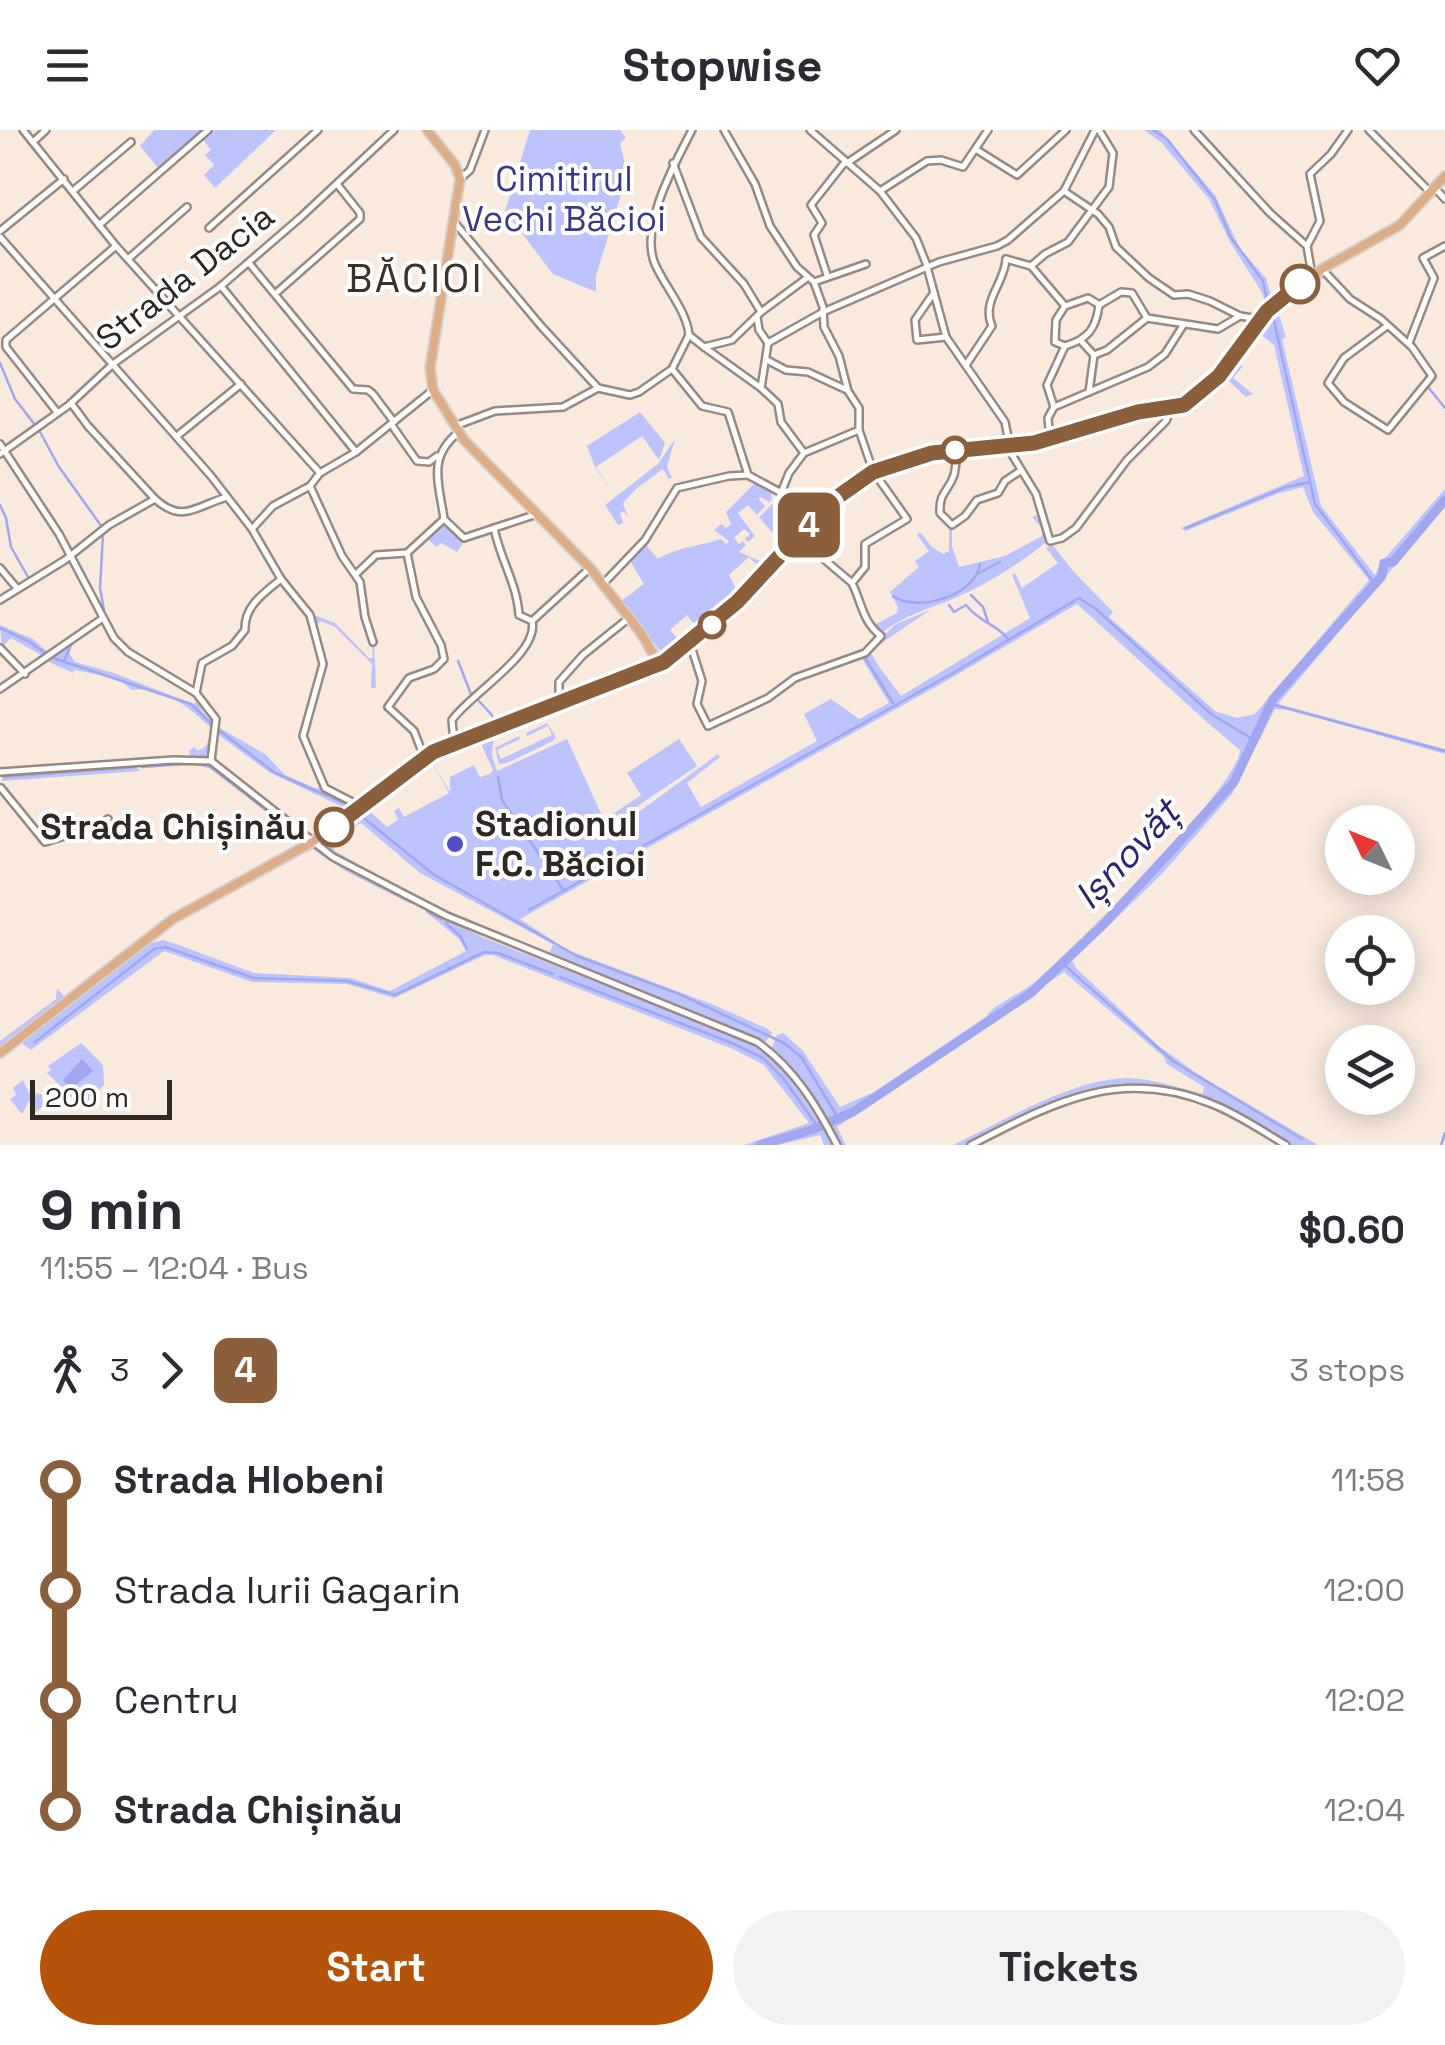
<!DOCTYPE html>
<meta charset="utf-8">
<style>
:root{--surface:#fff;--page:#f2f2f3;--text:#2b2b33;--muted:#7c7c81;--accent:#b45309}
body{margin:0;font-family:"Space Grotesk",sans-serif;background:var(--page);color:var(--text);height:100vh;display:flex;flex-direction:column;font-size:38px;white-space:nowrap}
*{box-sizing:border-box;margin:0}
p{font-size:32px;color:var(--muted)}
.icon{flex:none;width:55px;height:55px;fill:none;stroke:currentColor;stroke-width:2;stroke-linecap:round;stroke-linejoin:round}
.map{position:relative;height:1015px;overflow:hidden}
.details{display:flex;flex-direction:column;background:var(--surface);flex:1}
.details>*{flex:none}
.badge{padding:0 20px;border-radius:15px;font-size:35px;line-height:65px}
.needle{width:65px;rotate:313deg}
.controls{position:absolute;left:1325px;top:675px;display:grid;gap:20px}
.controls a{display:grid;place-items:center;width:90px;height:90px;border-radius:50%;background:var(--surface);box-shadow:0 5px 25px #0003;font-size:50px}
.scale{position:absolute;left:30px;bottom:25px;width:142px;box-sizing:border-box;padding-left:10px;border:5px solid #2e2723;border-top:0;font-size:28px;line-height:35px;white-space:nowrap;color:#2e2723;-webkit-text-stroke:8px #fff;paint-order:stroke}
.map>.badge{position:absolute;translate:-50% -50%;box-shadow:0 0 0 5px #fff}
.legs{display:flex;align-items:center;gap:15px;height:110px;padding:0 40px;font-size:32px}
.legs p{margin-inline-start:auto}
.headline{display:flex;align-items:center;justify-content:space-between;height:170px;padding:0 40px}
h1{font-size:55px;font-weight:700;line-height:75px}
.cta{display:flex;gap:20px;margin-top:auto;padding:20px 40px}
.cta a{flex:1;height:115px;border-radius:60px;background:var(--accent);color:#fff;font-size:40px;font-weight:700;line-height:115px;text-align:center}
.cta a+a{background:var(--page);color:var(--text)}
ul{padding:0 40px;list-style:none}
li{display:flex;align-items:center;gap:35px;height:110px;font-size:38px}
li i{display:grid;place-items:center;width:15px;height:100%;margin:0 12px;background:currentColor}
li i::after{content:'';width:25px;height:25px;margin:-12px;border:8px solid;border-radius:50%;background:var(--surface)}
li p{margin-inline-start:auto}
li:first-child i{background:linear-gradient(#0000 50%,currentColor 0)}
li:last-child i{background:linear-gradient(currentColor 50%,#0000 0)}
header{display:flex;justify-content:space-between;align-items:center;height:130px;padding:0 40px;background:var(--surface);font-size:45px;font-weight:700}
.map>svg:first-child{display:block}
.green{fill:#bdc3fc}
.water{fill:#a1a7ef}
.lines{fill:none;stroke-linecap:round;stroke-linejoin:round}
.stream{stroke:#a1a7ef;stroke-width:2.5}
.river{stroke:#a1a7ef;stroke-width:9}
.minor-casing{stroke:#99897f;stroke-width:10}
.major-casing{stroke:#d1cfcf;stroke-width:12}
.minor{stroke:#fff;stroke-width:5}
.major{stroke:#ddad87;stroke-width:8}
.line-1-casing{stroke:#fff;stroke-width:22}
.line-1{stroke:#8b5e3c;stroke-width:15}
.stop-1-dot{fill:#fff;stroke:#8b5e3c;stroke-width:5}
.poi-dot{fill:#544ec6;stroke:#fff;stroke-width:4}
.labels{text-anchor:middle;stroke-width:8;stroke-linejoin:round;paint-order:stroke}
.park-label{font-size:35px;fill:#3b388a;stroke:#fff}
.street-label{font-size:35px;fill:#2e2723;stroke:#fff}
.poi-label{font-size:35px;font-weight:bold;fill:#2e2723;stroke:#fff;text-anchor:start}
.stop-label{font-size:35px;font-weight:bold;fill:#2e2723;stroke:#fff;text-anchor:end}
.water-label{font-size:38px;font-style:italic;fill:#2b2475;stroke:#fff}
.quarter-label{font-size:40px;letter-spacing:2.5px;fill:#3e3128;stroke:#fff}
</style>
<header><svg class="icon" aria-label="menu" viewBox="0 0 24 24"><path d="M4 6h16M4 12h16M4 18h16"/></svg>Stopwise<svg class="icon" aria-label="heart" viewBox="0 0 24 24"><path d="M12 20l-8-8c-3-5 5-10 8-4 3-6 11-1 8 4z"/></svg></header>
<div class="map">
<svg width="1445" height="1015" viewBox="0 0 1445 1015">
<rect width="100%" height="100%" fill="#fae9dd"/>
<!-- green -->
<g class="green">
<polygon points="154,0 202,0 159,39 140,16"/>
<polygon points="214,0 276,0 215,58 204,45 214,35 205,25 211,20 203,10"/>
<polygon points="530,0 620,0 626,8 620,13 627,44 596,146 596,162 553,144 505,81"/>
<polygon points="1144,0 1160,0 1215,65 1240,119 1266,148 1272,169 1293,154 1298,143 1304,142 1292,158 1265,179 1263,164 1230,112 1209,69 1161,12"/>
<path d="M1322 144 1326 146 1277 179 1286 207 1282 209 1321 376 1375 445 1380 434 1445 359V376L1278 574 1445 619V624L1290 580 1275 579 1232 664 1162 744 1072 831 1076 838 1160 917 1199 945 1318 1015H1291L1201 967 1122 953 1069 967 965 1015H953C1002 992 1072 949 1127 948 1151 948 1179 958 1203 964L1204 957 1167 934 1164 927 1064 842 837 997 846 1015H841C825 980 801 943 772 917L777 905 783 903 803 921 840 977 874 962 987 886C993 874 1023 863 1036 851 1071 820 1239 657 1240 620L1208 593 1077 474 948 550 520 789 554 811V815L714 875 768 899 772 903 765 912 549 824 553 814 420 743 361 693 345 700 333 720 393 754 501 806 368 743 324 715 326 709 327 711 334 709 338 700 366 678 387 697 398 690 394 681 399 678 404 687 449 663 432 633 450 662V647L474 635 480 647 490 644 493 640 478 607 494 602 492 625 497 641 567 609 610 703 718 624 720 627 687 653 701 677 817 611 804 584 831 569 859 589 889 573 861 527 896 494 930 480 870 521C879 539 891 551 901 566L1030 488 1012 445 1015 443 1022 458 1058 433 1046 418 1052 414 1073 441 1113 482 1109 487 1215 581 1237 588 1255 584 1369 450 1313 382 1303 357 1277 364 1185 401 1181 398 1304 346 1274 215 1255 200 1268 184Z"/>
<polygon points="1236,230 1243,236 1233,248 1253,264 1246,267 1228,250 1213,264 1211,262 1196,276 1196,282 1192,279 1192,273"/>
<polygon points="640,282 665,313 659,330 642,306 596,337 612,362 595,337 587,316"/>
<polygon points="675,309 667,337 672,348 669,349 663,339 636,359 623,373 628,387 624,382 620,383 623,393 618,395 605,375 658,334"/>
<path d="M755 353 771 363 772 369 769 372 761 367 759 369 765 376 757 385 748 375 738 383 755 406 748 412 745 409 750 404 744 399 734 408 739 414 743 411 746 415 739 422 760 431 756 434 749 427 729 445 736 459 735 466 698 499 687 485 670 500 679 510 661 522 621 471 644 454 630 431 646 415 658 429C674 418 700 416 721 409L726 414 729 411 714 400 721 394 726 398 731 394 726 382Z"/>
<polygon points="782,365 809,387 805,385 781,410 785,418 759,387"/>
<path d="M1041 384 1045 413C1014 438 978 460 940 474 919 482 901 488 883 502L880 503 863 482 855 453 860 447 857 455 874 495 897 483 898 477 890 462 919 437 915 431 929 421 917 405 920 402 932 417 943 424 949 421V398L952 399V416L959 437 1005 426 1042 406 1043 399 1032 387Z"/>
<polygon points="443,394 450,397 463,413 457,422 441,413 437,417 426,408"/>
<polygon points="311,484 335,493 369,528 373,528 372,512 374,512 376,558 371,558 372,534 335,497 321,491 317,494"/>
<polygon points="0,495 33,509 50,524 40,529 41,525 11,508 2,517"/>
<path d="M72 512 69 523 75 532 114 543 193 574 198 571 203 582 214 594 210 623 207 627 190 626 189 621 194 617 198 621 205 617 213 600C194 581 163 554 132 560L117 548 74 540 73 543 47 531Z"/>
<polygon points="547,593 556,607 553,611 507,633 499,634 495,618 519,606 520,609 497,620 501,629 552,605 548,596 527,606 526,603"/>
<polygon points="218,597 265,624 285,645 317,659 320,656 316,648 327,662 356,675 346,682 347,679 269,642 216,603"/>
<polygon points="679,609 697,636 617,690 613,684 641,665 627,643"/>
<path d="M194 631C231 636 279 688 308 712L215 763 213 760 297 716 300 709 212 639 196 635 141 638 139 635Z"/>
<polygon points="135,635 140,641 2,651 3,645"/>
<polygon points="313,715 336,731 413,771 411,774 347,742 312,719 247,755 245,751"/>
<polygon points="242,753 244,756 189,784 149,814 163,810 176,814 254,843 350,848 390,861 466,821 459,809 426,782 428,780 482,807 752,913 784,938 834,1015 824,1015 820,1005 778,1015 744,1015 809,993 764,935 733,919 493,825 485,825 394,868 347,854 252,852 164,821 31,920 20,912 176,790"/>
<polygon points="57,858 66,869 0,919 0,911 56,869"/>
<polygon points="81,913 103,935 104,955 82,977 47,943 51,940 48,936"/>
<polygon points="23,950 29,963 42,964 43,976 31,986 36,979 29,971 22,984 10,969 16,965 13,958"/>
</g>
<!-- water -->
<polygon class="water" points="82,929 93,941 71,959 63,950"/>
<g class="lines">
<!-- stream -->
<g class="stream">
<polyline points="1153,0 1167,9 1215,70 1230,106 1263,151 1268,174"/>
<polyline points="1272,182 1315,374 1375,454"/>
<polyline points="0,233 15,269 35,295"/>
<polyline points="1428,257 1445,278"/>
<polyline points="39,300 59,337 102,397"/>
<polyline points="0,375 6,388 11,417 28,447"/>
<polyline points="1186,398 1286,357 1310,352"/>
<polyline points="103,404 100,458 104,480"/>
<polyline points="979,443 1000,432"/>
<polyline points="971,465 983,477 988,492"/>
<path d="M893 466C916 483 976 466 980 434"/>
<path d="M949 475 954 482 966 475C980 493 997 494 1008 509"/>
<polyline points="0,498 30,512 46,524"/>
<polyline points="53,528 191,574 213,595"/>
<polyline points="865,528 893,573"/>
<polyline points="64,531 72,513 100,494"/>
<polyline points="458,531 471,564"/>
<polyline points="477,569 491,584 495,591"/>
<polyline points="1271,574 1445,621"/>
<polyline points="220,601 275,643 351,676"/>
<polyline points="142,637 189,633 209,636 301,707"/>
<polyline points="3,647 134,637"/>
<polyline points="498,647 502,670 564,761"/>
<polyline points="360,685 433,744 577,826 679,864 784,913 802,928 838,988"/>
<polyline points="529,780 953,543 1079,468 1096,479 1211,584 1254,610"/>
<polyline points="427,781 441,789"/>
<polyline points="446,793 461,807 467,819"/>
<polyline points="1062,833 1173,931 1302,1009"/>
<polyline points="560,847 732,913 763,928 783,948 818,997"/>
<polyline points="35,912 154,819 165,817 254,848 347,851 395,865 484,822 498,823 553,844"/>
<polyline points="1441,1015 1445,1003"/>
</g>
<!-- river -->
<polyline class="river" points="760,1015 811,1000 853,982 1031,863 1104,794 1234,652 1273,569 1382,446 1384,433 1393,432 1445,370"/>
<defs>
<g id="minor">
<polyline points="23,0 116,116 320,343"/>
<polyline points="810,0 880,61 916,108 926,133 946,207 1005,292 1011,323 1036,364 1050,411 1062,408 1076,398 1127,330 1166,291 1171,279"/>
<polyline points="1194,0 1270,83 1307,116 1312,145"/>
<polyline points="1369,0 1431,63"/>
<polyline points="33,12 46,0"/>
<polyline points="977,20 1017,45 1066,0"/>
<polyline points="673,33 701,107 744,154 761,182"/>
<polyline points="847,33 896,0"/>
<polyline points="460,49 470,40 485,0"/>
<polyline points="1435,58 1445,69"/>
<polyline points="73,61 131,12"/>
<polyline points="880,61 927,31 941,30 963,37 988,0"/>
<polyline points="1064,61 1098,84 1109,97 1116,117 1149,148 1174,165 1188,164 1210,171 1240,186"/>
<polyline points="455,93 541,196 598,258"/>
<polyline points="99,95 208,0"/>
<polyline points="209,98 318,0"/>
<polyline points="0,101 64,49"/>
<polyline points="0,107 211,346 252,399 281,449 310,485 323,534 303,606 325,658 360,676"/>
<polyline points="1307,116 1320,91 1310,44 1331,24 1348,0"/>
<polyline points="128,129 187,77"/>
<polyline points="1006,129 1031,136 1065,176"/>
<polyline points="249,133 353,259 368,260 373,264 394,292"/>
<polyline points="1031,136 1045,124 1068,112 1109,57 1113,23 1099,0"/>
<polyline points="1322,139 1350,169 1381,189 1412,217 1432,246 1388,300 1344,272 1328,253 1344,228 1387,196"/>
<polyline points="827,145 814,105 822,93 811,75 845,32"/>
<polyline points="814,152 866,134"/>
<polyline points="221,156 356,322"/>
<polyline points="275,164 360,89 360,83 337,54"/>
<polyline points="933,164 915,190 917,210 946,207"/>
<polyline points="1099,175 1121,162 1132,163 1147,188"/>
<path d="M1065 176 1056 190 1055 212 1065 216C1088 209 1096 199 1099 175"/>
<polyline points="1065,176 1088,168 1098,174"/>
<polyline points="757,187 759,200 768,213 761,258 778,274 781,292 804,323 789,343 781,363"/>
<polyline points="1147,188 1218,199 1240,186 1259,189"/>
<path d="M689 205C687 181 665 157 655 134 639 97 675 33 692 0"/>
<polyline points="689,205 704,217 732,210 761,182 807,148"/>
<polyline points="1081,211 1094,225"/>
<polyline points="768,213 823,182 939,132 997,116 1008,110 1064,61 1095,0"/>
<polyline points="1409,213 1434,148 1423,128 1445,116"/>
<polyline points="704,217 761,258"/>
<polyline points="1094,225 1107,220 1147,188"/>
<polyline points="767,230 786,240 808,242 847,260"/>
<path d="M966 235 992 196C981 171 1005 153 1006 129"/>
<polyline points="672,239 702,276 728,282 748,345 789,367 815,386"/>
<polyline points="1089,262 1094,225"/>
<polyline points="71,273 88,296 155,369"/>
<polyline points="1054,277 1148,237 1165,224 1184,194"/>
<polyline points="57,282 6,217 6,210 116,116"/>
<polyline points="391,294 417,331 429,332 437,326"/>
<polyline points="455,296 495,281 563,277 598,258 630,265 639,262 672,239 689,205"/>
<polyline points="177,306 241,254"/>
<polyline points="1050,310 1048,288 1054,277 1047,255 1065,216"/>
<polyline points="0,314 59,404 114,508 128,522 196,563 216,589 211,631"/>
<path d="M957 320C956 328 956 338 954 345 948 363 939 361 940 383L952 395 965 386 977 370 998 363 1005 351 1020 341"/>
<polyline points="804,323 859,300"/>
<polyline points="0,324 69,275 113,234 221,156 301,87 394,0"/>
<polyline points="310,356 342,426 360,452 365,487 373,512"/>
<polyline points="444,389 464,408 537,384"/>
<path d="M444 389C439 353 427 327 459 302"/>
<path d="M494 398C500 429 517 453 519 485L532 491"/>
<polyline points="252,399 273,376 310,356 320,343 356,322 433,260"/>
<polyline points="801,403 812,419 852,453"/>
<polyline points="407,423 416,467 441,515 444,529 434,539 409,548 388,577 414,601 424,627"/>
<polyline points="0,438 16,457"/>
<polyline points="356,444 376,425 407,423 444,389"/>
<polyline points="603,454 645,410 677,358 729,346 748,345"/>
<path d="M0 470 65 430 109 395 155 369C183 394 196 376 227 367"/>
<polyline points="532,491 590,438"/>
<path d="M690 513 702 551 697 574 708 596 768 568 795 548 865 523 881 506C862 491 862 473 852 453L865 437V414L907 389 873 341 859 300V278L848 261 839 226 824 197 823 177 814 152 797 137 770 96 755 54 724 0"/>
<polyline points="0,518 25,544"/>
<polyline points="0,559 103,488"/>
<path d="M196 563 202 533 232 516 245 500C244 476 264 463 281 449"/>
<polyline points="559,573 559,552 583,525 629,488"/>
<path d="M454 612 452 590C470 564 540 523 532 491"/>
<path d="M0 642 173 630 211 631 333 727 447 786 757 912C794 938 817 976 837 1015"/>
<polyline points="1,658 45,712 95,697 108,689"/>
<path d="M971 1015C1053 973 1119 936 1212 974 1238 984 1262 1001 1286 1015"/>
</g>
<g id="major">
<polyline points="427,0 455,35 460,49 430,238 433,260 464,310 590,438 641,503 659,534"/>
<polyline points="0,923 173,789 314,711 424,627 464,608 664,532 738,471 829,373 873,341 932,323 1050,310 1138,282 1185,275 1219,245 1267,181 1322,139 1400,95 1445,46"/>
</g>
</defs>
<!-- minor casing -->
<use href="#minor" class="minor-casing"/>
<!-- major casing -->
<use href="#major" class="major-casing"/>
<!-- minor -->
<use href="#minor" class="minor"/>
<!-- major -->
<use href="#major" class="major"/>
</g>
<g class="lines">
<defs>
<polyline id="line-1" points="334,697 433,622 664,532 737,472 829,373 873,342 932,323 1034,313 1138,282 1184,275 1219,246 1267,181 1300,154"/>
</defs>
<!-- line-1 casing -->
<use href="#line-1" class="line-1-casing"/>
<!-- line-1 -->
<use href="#line-1" class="line-1"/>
</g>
<!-- markers -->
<g class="stop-1-dot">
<circle cx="1300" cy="154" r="18"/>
<circle cx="955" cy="320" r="12"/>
<circle cx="712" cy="495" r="12"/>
<circle cx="334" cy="697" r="18"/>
</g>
<circle class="poi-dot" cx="455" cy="714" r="10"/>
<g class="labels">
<!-- park labels -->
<g class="park-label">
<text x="564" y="61">Cimitirul<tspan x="564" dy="40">Vechi Băcioi</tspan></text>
</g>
<!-- street labels -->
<g class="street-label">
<text transform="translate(185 147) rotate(-38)" y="12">Strada Dacia</text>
</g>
<!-- poi labels -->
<g class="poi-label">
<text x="475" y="706">Stadionul<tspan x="475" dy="40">F.C. Băcioi</tspan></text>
</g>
<!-- stop labels -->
<g class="stop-label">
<text x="306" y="709">Strada Chișinău</text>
</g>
<!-- water labels -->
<g class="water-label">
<text transform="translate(1127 724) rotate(-47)" y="13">Ișnovăț</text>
</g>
<!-- quarter labels -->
<g class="quarter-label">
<text x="415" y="162">BĂCIOI</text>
</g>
</g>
</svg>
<div class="controls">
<a><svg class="needle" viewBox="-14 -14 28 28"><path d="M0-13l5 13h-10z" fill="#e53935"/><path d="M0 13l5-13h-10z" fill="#7c7c81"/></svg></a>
<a><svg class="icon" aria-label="locate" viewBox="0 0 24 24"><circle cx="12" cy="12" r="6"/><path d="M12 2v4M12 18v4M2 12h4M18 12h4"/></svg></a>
<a><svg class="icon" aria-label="layers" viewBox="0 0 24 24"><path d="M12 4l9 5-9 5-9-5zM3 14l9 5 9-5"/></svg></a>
</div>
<div class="scale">200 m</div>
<b class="badge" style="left:809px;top:395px;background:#8b5e3c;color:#fff">4</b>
</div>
<section class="details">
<div class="headline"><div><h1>9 min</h1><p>11:55 – 12:04 · Bus</p></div><b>$0.60</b></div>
<div class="legs"><svg class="icon" aria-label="walk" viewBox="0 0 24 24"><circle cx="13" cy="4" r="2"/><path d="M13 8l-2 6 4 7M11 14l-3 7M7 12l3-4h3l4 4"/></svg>3<svg class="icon" aria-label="forward" viewBox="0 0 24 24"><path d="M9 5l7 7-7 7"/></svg><b class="badge" style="background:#8b5e3c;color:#fff">4</b><p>3 stops</p></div>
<ul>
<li><i style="color:#8b5e3c"></i><b>Strada Hlobeni</b><p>11:58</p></li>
<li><i style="color:#8b5e3c"></i><span>Strada Iurii Gagarin</span><p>12:00</p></li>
<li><i style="color:#8b5e3c"></i><span>Centru</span><p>12:02</p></li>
<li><i style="color:#8b5e3c"></i><b>Strada Chișinău</b><p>12:04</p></li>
</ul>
<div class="cta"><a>Start</a><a>Tickets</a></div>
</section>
